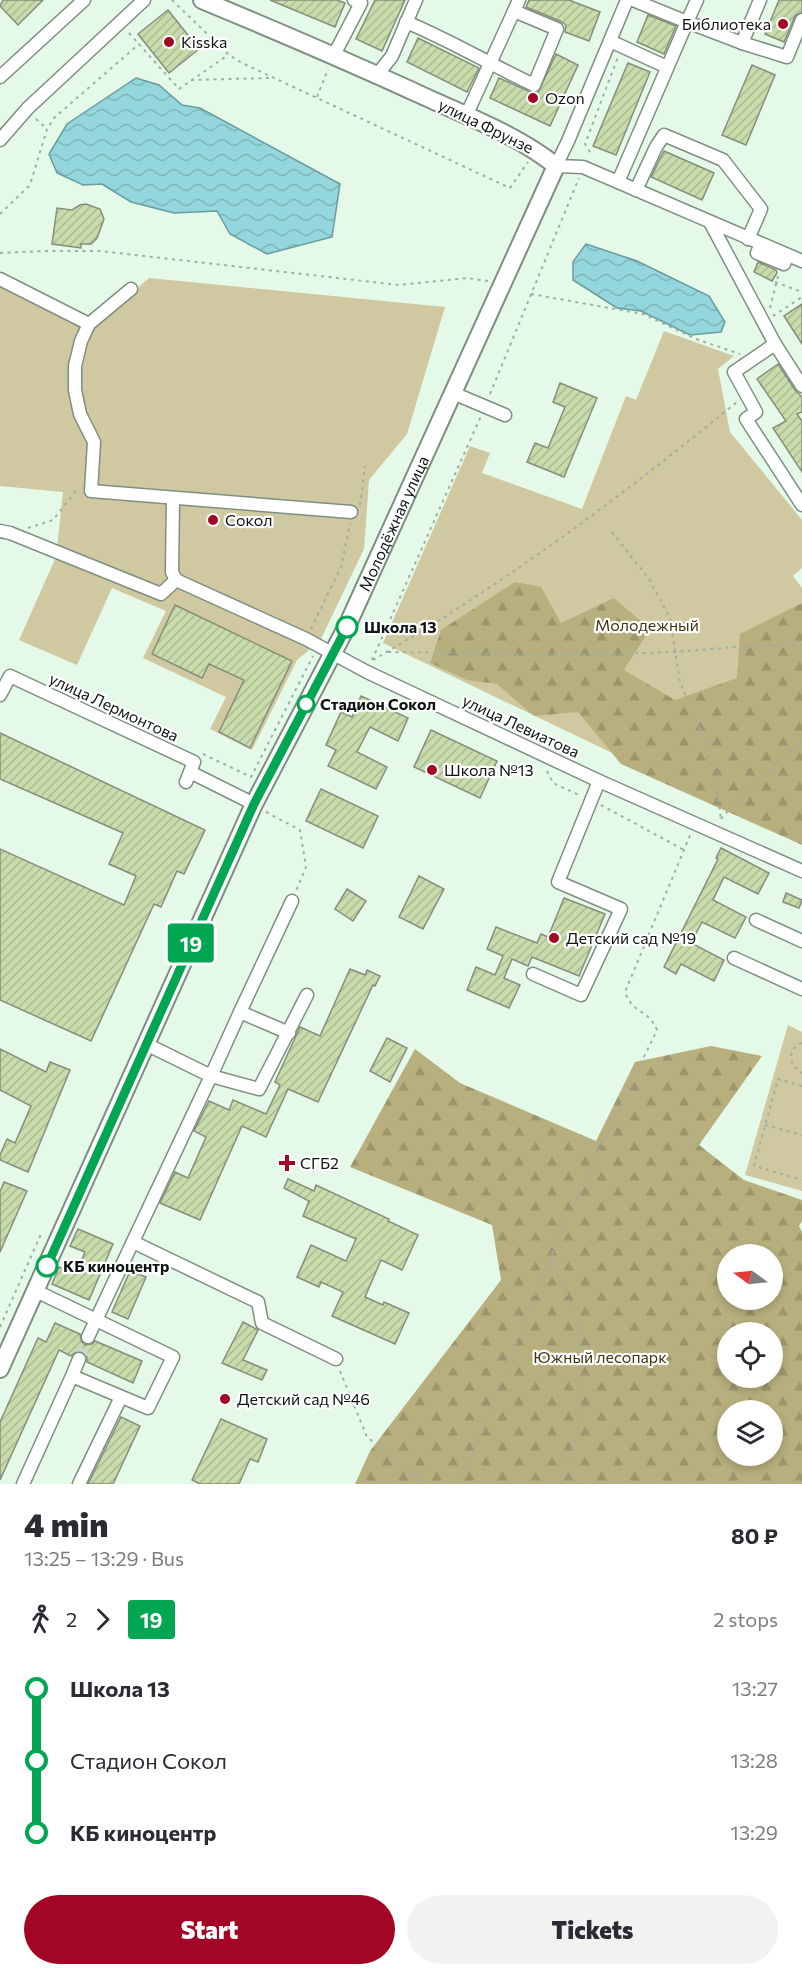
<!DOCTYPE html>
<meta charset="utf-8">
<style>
:root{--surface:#fff;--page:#f2f2f3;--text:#2b2b33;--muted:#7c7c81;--accent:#a30624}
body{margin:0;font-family:Commissioner,sans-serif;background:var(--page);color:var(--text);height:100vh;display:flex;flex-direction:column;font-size:22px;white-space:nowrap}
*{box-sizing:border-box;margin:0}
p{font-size:20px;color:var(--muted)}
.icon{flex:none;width:33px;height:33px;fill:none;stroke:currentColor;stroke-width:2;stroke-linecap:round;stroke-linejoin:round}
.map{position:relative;height:1484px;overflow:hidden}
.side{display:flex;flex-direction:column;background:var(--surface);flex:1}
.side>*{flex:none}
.badge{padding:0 12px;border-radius:4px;font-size:21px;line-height:39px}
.needle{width:39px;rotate:285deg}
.fabs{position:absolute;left:717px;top:1244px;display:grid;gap:12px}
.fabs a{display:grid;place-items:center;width:66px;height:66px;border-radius:50%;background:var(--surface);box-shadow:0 3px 9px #0003;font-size:30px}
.map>.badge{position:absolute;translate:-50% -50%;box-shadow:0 0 0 3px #fff}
.legs{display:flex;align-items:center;gap:9px;height:66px;padding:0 24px;font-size:20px}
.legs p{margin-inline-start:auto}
.overview{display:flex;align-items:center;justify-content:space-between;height:102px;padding:0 24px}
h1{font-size:33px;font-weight:800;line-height:45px}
.button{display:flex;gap:12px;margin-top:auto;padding:12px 24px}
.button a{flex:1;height:69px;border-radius:36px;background:var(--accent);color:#fff;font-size:24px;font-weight:800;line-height:69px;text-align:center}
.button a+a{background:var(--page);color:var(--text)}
ul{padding:0 24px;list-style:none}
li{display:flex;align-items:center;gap:21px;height:72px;font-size:22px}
li i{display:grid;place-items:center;width:9px;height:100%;margin:0 8px;background:currentColor}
li i::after{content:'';width:15px;height:15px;margin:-8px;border:4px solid;border-radius:50%;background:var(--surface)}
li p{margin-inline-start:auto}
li:first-child i{background:linear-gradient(#0000 50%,currentColor 0)}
li:last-child i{background:linear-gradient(currentColor 50%,#0000 0)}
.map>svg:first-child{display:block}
.green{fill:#cfc8a0}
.forest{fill:url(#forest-firs);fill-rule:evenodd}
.water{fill:url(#water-waves);stroke:#6b9c9e;stroke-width:1.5}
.building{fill:url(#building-hatch);stroke:#868e7b;stroke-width:1.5}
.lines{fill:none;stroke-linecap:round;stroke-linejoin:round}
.minor-tunnel{stroke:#c5d7c9;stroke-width:12;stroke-dasharray:12 6;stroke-linecap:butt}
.minor-casing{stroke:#7e8f81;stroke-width:15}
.major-casing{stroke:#7e8f81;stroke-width:20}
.path{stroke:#9fafa3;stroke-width:2;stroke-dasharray:3 4.5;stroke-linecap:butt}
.minor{stroke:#fff;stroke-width:12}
.major{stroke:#fff;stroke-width:16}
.line-1-casing{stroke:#fff;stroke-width:14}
.line-1{stroke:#00a651;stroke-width:9}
.poi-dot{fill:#a30624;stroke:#fff;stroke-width:2}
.stop-1-dot{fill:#fff;stroke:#00a651;stroke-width:3}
.labels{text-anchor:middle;stroke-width:4.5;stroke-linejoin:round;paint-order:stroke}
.poi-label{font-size:16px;fill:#0f1611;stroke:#fff;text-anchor:start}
.street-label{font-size:16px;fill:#0f1611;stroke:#fff}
.park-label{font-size:16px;fill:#3e370e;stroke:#fff}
.stop-label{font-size:16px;font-weight:bold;fill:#0f1611;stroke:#fff;text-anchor:start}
</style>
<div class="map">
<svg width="802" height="1484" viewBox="0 0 802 1484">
<defs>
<pattern id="forest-firs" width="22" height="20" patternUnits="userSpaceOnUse" patternTransform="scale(1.5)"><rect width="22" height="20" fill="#b8af7e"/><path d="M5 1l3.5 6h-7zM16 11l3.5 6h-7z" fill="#9d966c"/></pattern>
<pattern id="water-waves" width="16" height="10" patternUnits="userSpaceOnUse" patternTransform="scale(1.5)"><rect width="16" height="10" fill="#93d6db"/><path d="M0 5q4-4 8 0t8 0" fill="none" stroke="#7eb7bb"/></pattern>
<pattern id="building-hatch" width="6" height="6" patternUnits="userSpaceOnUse" patternTransform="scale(1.5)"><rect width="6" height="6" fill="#c8dbab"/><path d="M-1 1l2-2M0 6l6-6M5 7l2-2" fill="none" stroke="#abbb92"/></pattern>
</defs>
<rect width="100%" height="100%" fill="#e5f9e9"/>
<!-- green -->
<g class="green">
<polygon points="149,278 445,307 407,434 369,480 364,549 320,641 297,660 252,750 210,729 226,697 143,658 166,611 112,588 77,665 19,640 56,557 63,492 0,486 0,285 91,331 103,317"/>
<polygon points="664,331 734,356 718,369 730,432 802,520 802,568 793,576 802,588 802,603 799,605 802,608 802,844 383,643 470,446 490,453 482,473 582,509 626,396 636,400"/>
<polygon points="788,1025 802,1032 802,1191 745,1175"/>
</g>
<!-- forest -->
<g class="forest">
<polygon points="515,582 541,587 561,623 614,598 650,629 624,670 675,700 737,678 740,634 802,603 802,845 621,764 578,712 534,716 497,684 467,680 430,663 441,630"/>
<path d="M711 1046 762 1056 699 1145 744 1180 802 1200V1221L799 1226 802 1232V1484H355L370 1451 501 1280 492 1225 350 1167 415 1049 460 1083 596 1141 635 1062ZM728 1254H772V1299H728ZM728 1332H772V1377H728ZM728 1410H772V1455H728Z"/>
</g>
<!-- water -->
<g class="water">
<polygon points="136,78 159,85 182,105 200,108 340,184 332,237 267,254 230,234 217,211 174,213 131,202 102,184 83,185 57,173 49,154 67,124"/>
<polygon points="586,244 637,261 709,296 725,322 721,332 690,335 641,311 617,308 573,280 573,262"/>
</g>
<!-- building -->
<g class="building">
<polygon points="3,0 43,0 18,25 0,6"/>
<polygon points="270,0 337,0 345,3 335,27"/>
<polygon points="375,0 405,0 382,51 356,39"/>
<polygon points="529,0 569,0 600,12 589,41 565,32 566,25 560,21 526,7"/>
<polygon points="779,0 802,0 802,12 795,16 784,42 765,34"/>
<polygon points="168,10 199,49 169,73 138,34"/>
<polygon points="648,15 676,26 664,54 637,42"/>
<polygon points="418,38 479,68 467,92 407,62"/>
<polygon points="556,54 578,65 550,126 490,98 499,78 537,95"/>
<polygon points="628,63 650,72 616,155 593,146"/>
<polygon points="752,65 775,75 746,145 722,135"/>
<polygon points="664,151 714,173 702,200 651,177"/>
<polygon points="86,204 100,209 104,219 97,238 91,244 81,244 81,248 52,244 57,208 72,210 80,205"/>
<polygon points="758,262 776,270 777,273 772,281 754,272"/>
<polygon points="802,304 802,344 784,316"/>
<polygon points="778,364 795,390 802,397 802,412 797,414 802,421 802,472 773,428 786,421 757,379"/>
<polygon points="560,383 597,398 564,477 527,462 535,443 548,448 565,407 553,402"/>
<polygon points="175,605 292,661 250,748 219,732 244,680 209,664 202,678 152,654"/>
<polygon points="361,696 408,718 398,741 370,727 357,752 387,767 376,789 328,766 336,750 326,745 341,712 352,717"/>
<polygon points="431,730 497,761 480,798 414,767"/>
<polygon points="0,733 205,830 184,874 177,871 161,907 154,904 91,1041 0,1000 0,849 124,905 136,876 109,864 123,833 0,779"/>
<polygon points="321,789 378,816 363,848 306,821"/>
<polygon points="721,848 769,873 758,894 724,877 713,900 746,917 735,938 702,922 691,943 724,960 714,981 681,964 676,974 664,967 718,859 716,858"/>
<polygon points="419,876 444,889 423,929 399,917"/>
<polygon points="347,889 366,901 353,921 335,909"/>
<polygon points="786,893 802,900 799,908 783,902"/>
<polygon points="564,898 605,914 579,976 532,957 528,966 512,959 504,978 520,985 509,1008 467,990 476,967 495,975 503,956 487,949 496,927 537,943 541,934 548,937"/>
<polygon points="350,969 365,975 367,970 380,976 375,986 373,985 318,1102 288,1089 266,1137 242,1126 200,1220 160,1203 175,1172 188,1178 206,1137 194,1131 209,1101 229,1110 233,1100 266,1114 280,1085 275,1082 300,1027 320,1036"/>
<polygon points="387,1038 407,1048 390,1082 370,1071"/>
<polygon points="0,1049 46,1072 50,1062 70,1070 28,1172 0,1160 0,1155 7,1139 15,1143 31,1106 0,1090"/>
<polygon points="288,1179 314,1191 316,1185 389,1219 388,1221 418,1235 402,1270 381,1260 365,1297 383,1305 384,1302 409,1313 395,1344 332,1316 343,1292 321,1282 319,1287 297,1277 311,1245 346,1261 356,1239 303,1216 309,1201 284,1188"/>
<polygon points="4,1182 27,1191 0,1252 0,1192"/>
<polygon points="78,1229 113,1244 89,1300 52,1284 59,1267 76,1274 85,1252 70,1246"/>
<polygon points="130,1271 146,1277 128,1319 112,1312"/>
<polygon points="243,1322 258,1330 243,1360 267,1370 262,1380 222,1363"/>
<polygon points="55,1323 80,1334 81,1341 85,1345 92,1344 95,1341 142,1361 133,1383 87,1362 87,1357 83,1352 77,1351 71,1356 59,1350 0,1480 0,1422 38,1338 46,1342"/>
<polygon points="121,1417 140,1426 113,1484 88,1484"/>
<polygon points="221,1419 267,1439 258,1462 250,1459 239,1484 200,1484 192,1480"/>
</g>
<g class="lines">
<!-- minor-tunnel -->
<polyline class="minor-tunnel" points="79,1359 88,1337"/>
<defs>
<g id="minor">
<polyline points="627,0 568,141 556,166 583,167 802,261"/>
<polyline points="697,0 687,22 742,43 787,57 802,20"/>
<path d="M406 22C450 40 491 65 534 85L557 29 514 11"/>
<polyline points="610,41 667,67"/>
<polyline points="742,43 760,0"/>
<polyline points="334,55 361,3 354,0"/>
<polyline points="377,75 392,56 416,0"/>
<polyline points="0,77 84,0"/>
<polyline points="466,116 519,0"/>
<polyline points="0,140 28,108 144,0"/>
<polyline points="618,182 687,22 633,0"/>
<polyline points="636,190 656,147 664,135 723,160 761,209 748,239"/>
<polyline points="710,222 775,344 734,372 756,412 746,419 802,505"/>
<polyline points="761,244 757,253 784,264 787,255"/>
<polyline points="0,279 89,324"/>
<polyline points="131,289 89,324 81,341 75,366 75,390 80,414 94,442 91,491 351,512"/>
<polyline points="775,344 802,386"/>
<polyline points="453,393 505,415"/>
<polyline points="173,498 172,572 176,580"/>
<polyline points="0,531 10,533 161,594 176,580 306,639 367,672 599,781 802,871"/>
<polyline points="0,695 10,676 194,762 186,782"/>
<polyline points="190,772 254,804"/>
<polyline points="756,920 802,941"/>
<polyline points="734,958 802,989"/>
<polyline points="533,974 581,995 621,909 558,882 599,781"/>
<polyline points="289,1033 240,1012 292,901"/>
<polyline points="146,1044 211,1076 240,1012"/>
<polyline points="133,1242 258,1302 262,1323 336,1359"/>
<polyline points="88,1337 211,1076 259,1089 307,995"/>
<polyline points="72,1376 79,1359"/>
<polyline points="23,1484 72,1376 148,1408 173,1357 36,1291"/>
<polyline points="79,1484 121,1397"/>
</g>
<g id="major">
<path id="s1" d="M0 1369 254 804 347 626 556 166C520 137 474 119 432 100 356 65 279 32 202 0"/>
</g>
</defs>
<!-- minor casing -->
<use href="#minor" class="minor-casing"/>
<!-- major casing -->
<use href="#major" class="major-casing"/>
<!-- path -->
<g class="path">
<polyline points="172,0 229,55 242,63 510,188 528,162"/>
<polyline points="129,33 179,89 228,55"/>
<polyline points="191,80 269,78"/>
<polyline points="317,97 328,69"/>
<polyline points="36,119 47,129"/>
<polyline points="590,152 585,144 618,57"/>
<polyline points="0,214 30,185 47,129 54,118 139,44"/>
<polyline points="0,253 44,251 100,251 399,285 467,278 488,281"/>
<polyline points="775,282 802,292"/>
<polyline points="531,294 643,314 696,339 740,354"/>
<polyline points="770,308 778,276"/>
<polyline points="773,316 802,297"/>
<polyline points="490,394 579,178"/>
<polyline points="360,505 365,466"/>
<polyline points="28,528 53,520 76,491 79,491"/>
<polyline points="612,532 649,579 670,618 680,682 705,741 716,784 721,819"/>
<polyline points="311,629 341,567 350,523"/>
<polyline points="388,652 588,655 675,652 748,646 802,645"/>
<polyline points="372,660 481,416"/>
<path d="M373 660C502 586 622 496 737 402"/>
<polyline points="203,754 251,777 313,656"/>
<polyline points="547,771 553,783 579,795"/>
<polyline points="601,805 684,850"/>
<polyline points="266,812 300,830 306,867 296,891"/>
<path d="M721 819C733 804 747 792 761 778 774 765 784 753 801 745L802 740"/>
<path d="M802 1043C786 1048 789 1067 802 1073"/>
<polyline points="802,1086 778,1079 754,1166 802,1180"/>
<polyline points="765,1125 802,1135"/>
<polyline points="551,1259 578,1320 581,1419 561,1484"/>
<polyline points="0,1327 41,1234"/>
<polyline points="340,1371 367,1437 427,1484"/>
<path d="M460 1484 550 1258 589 1171 657 1030C648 1008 633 1015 625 992L691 833"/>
</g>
<!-- minor -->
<use href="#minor" class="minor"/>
<!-- major -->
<use href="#major" class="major"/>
</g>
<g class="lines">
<defs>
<polyline id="line-1" points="47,1266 254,804 347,627"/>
</defs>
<!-- line-1 casing -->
<use href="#line-1" class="line-1-casing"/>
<!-- line-1 -->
<use href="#line-1" class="line-1"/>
</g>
<!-- markers -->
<g class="poi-dot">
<circle cx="783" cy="24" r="6"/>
<circle cx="169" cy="42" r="6"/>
<circle cx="533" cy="98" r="6"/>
<circle cx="213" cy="520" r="6"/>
<circle cx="432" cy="770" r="6"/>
<circle cx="554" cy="938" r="6"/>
<path d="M284 1154h6v6h6v6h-6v6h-6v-6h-6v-6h6z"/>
<circle cx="225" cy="1399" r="6"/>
</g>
<g class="stop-1-dot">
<circle cx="347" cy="627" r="10"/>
<circle cx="306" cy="704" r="8"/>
<circle cx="47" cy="1266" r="10"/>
</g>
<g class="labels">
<!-- poi labels -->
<g class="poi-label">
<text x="771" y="30" text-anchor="end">Библиотека</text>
<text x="181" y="48">Kisska</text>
<text x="545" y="104">Ozon</text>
<text x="225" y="526">Сокол</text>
<text x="444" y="776">Школа №13</text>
<text x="566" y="944">Детский сад №19</text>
<text x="300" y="1169">СГБ2</text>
<text x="237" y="1405">Детский сад №46</text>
</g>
<!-- street labels -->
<g class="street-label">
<text transform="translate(486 126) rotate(26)" y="6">улица Фрунзе</text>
<text dy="6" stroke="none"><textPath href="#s1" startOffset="933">Молодёжная улица</textPath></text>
<text transform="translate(114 707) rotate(25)" y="6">улица Лермонтова</text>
<text transform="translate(521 726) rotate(25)" y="6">улица Левиатова</text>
</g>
<!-- park labels -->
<g class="park-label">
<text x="647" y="631">Молодежный</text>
<text x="600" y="1363">Южный лесопарк</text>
</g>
<!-- stop labels -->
<g class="stop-label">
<text x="364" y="633">Школа 13</text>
<text x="320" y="710">Стадион Сокол</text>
<text x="63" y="1272">КБ киноцентр</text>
</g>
</g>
</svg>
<div class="fabs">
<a><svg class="needle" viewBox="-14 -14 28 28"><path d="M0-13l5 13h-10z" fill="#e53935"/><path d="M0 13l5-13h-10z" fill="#7c7c81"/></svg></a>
<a><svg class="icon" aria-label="locate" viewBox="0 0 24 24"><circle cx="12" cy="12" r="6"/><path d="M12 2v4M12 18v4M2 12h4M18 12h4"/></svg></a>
<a><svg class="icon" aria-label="layers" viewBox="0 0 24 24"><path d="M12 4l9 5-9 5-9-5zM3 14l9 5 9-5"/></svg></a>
</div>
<b class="badge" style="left:191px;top:943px;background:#00a651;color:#fff">19</b>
</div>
<section class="side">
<div class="overview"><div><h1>4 min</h1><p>13:25 – 13:29 · Bus</p></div><b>80 ₽</b></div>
<div class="legs"><svg class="icon" aria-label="walk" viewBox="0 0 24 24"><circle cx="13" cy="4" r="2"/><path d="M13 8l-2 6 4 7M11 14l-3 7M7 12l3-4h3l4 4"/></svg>2<svg class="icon" aria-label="forward" viewBox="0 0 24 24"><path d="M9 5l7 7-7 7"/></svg><b class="badge" style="background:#00a651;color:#fff">19</b><p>2 stops</p></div>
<ul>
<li><i style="color:#00a651"></i><b>Школа 13</b><p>13:27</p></li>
<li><i style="color:#00a651"></i><span>Стадион Сокол</span><p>13:28</p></li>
<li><i style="color:#00a651"></i><b>КБ киноцентр</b><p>13:29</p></li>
</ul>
<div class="button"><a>Start</a><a>Tickets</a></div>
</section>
